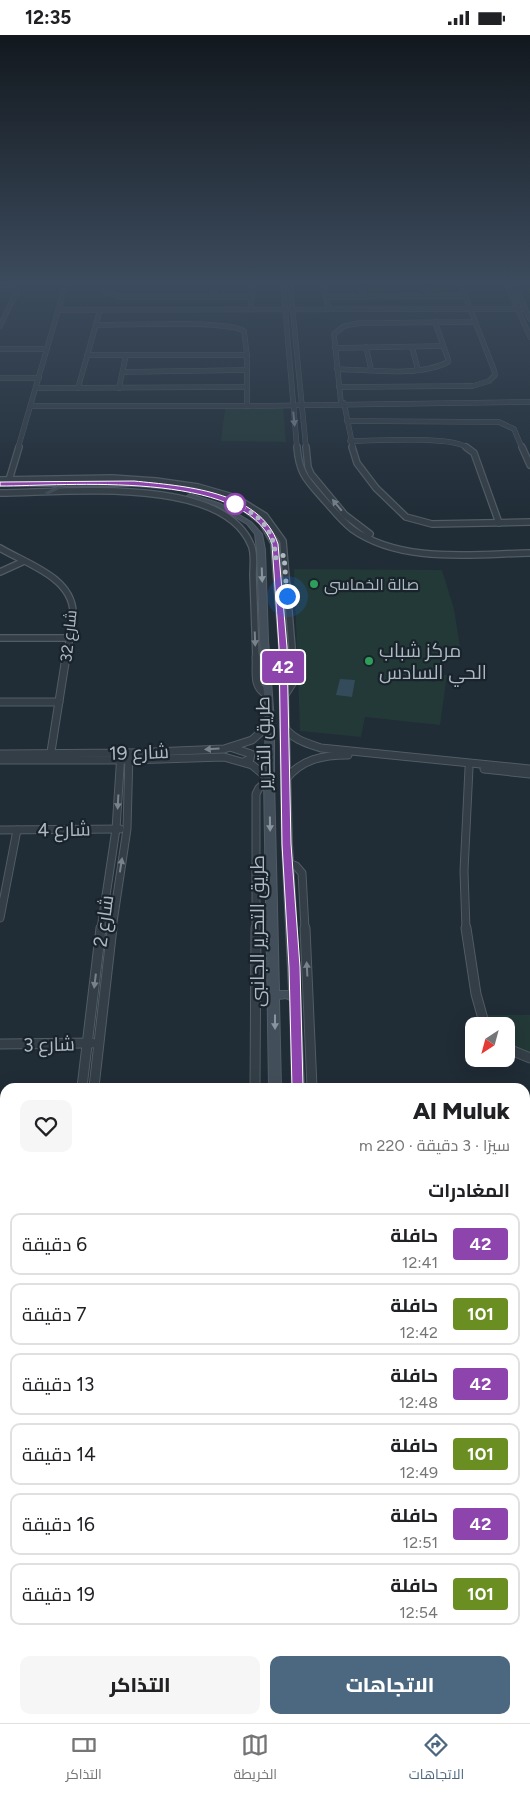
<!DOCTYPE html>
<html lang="ar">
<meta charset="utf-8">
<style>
:root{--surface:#fff;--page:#f6f6f6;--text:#202124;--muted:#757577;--line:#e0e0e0;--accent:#4c6881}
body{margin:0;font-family:Figtree,Cairo,sans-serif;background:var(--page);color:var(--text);direction:rtl;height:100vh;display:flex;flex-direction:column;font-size:19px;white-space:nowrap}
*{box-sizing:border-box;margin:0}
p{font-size:16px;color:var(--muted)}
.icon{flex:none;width:28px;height:28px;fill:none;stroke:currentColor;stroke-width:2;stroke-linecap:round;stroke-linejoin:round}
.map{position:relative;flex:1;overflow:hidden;direction:ltr}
.side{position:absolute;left:0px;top:1048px;width:530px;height:641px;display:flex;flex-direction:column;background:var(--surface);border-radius:15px 15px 0 0;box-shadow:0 5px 20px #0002;direction:rtl}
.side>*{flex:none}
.badge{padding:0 10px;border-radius:4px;font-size:18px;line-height:32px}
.needle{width:32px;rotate:216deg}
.controls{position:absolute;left:465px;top:982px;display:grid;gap:10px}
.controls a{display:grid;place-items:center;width:50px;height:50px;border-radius:10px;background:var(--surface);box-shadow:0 5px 20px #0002;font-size:25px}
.you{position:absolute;width:25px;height:25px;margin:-12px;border:4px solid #fff;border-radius:50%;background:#1a73e8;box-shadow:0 0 0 8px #1a73e833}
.map>.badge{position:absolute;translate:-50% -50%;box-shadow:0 0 0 2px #fff}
h2{padding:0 20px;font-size:19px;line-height:45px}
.round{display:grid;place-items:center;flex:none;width:52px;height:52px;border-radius:10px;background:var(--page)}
.summary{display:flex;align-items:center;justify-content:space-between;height:85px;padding:0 20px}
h1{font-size:24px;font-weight:800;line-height:38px}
.button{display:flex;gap:10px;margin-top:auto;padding:10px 20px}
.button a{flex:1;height:58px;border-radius:10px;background:var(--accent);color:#fff;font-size:20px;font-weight:800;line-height:58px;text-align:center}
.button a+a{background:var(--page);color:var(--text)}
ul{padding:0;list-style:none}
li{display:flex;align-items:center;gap:15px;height:62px;margin:0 10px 8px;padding:0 10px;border:2px solid var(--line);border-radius:10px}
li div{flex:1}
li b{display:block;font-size:19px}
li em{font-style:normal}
li .badge{min-width:55px;font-weight:700;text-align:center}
.status{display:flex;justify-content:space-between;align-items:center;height:35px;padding:0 25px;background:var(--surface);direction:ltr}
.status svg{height:14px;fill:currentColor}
.tab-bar{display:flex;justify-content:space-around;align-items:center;height:70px;border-top:1px solid var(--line);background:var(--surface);font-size:14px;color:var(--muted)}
.tab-bar a{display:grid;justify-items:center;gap:2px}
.tab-bar .selected{color:var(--accent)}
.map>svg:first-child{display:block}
.green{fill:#233937}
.water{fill:#344b5c}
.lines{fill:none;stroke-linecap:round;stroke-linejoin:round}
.street-far4-casing{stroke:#515c64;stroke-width:5.5}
.street-far3-casing{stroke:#515c64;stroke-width:8}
.street-far2-casing{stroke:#515c64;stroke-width:9}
.street-far1-casing{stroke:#515c64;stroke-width:11}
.street-casing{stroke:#515c64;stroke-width:14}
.secondary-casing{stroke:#515c64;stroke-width:2}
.street-far4{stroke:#343e46;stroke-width:4.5}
.street-far3{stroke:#343e46;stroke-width:5.5}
.street-far2{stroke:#343e46;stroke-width:7}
.street-far1{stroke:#343e46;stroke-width:9}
.street{stroke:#343e46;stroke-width:11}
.secondary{fill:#424e59;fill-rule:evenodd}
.oneway{fill:#77828b}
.oneway2{fill:#88949e}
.line{fill:#8e44ad;stroke:#fff}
.walk{stroke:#aeb9c3;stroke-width:5;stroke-dasharray:0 9}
.stop-dot{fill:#fff;stroke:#8e44ad;stroke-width:2.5}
.leisure-dot{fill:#2e9e5b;stroke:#19232b;stroke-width:2}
.labels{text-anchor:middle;stroke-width:4.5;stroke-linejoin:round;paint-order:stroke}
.far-poi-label{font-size:16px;fill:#aeb9c3;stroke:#19232b;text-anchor:start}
.far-street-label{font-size:16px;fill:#aeb9c3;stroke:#19232b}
.poi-label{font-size:19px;fill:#aeb9c3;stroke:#19232b;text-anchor:start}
.street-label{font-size:19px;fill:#aeb9c3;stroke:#19232b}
</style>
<div class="status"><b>12:35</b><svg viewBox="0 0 49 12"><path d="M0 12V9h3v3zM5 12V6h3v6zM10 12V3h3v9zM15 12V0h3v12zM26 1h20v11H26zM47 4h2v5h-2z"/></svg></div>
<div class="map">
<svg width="530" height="1688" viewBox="0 0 530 1688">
<rect width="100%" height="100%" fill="#202c36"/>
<!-- green -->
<g class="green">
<polygon points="283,371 286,407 221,406 225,374 263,374"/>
<polygon points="294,534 442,535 454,574 460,612 443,611 440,639 447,640 440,690 365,682 361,702 300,696"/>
<polygon points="486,980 530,980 530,1018 506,1007 506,991 489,991"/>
</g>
<!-- water -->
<polygon class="water" points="340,644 355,645 352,662 336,660"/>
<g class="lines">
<defs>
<g id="street-far4">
<polyline points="104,248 105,257 121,262 252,262"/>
<polyline points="283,248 297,413"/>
<polyline points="290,248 306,413"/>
<polyline points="322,248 329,274"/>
<polyline points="360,248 364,262"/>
<polyline points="423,248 429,261"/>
<polyline points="506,248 530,302"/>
<polyline points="513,248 530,284"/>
<polyline points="0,250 10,251 17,256 0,291"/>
<polyline points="214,262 215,248"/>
<polyline points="326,262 465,261"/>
<polyline points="251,274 252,248"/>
<polyline points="59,275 525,274"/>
<path d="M96 290C123 290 226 285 244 296L247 320V371"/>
<polyline points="366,312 371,334"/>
<polyline points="412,312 418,335"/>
<polyline points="335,313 443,311"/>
<polyline points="0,314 47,314"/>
<polyline points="87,320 247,320"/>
<path d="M337 334C369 335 420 342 448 327V324L435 287"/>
<polyline points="123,337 247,335"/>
<polyline points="0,343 39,343"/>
<polyline points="339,352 473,351 489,346 495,340 494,335 460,248"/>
<polyline points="36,353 247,352"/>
<polyline points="78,353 100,275"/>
<polyline points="119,353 126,320"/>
<polyline points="341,368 334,299 344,291 360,288 474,287"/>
<polyline points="344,368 353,413"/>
<polyline points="31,371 247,371 530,367"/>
<polyline points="347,386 499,387 514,394 522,413"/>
<path d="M350 406C373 406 452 400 468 413"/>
<polyline points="18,413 66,248"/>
</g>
<g id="street-far3">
<path d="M297 412C299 440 308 446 326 467 334 476 342 486 352 494 401 529 473 519 530 518"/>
<polyline points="306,412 308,432 311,439 345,480 370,499"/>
<polyline points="352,412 357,428 376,453 406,482 432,489 530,487"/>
<polyline points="466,412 474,418 499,488"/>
<polyline points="522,412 530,430"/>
<polyline points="0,445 112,443 156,446 198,452 236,463 265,481 283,506 293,624"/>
<polyline points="9,445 19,412"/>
<path d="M0 458C63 458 222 439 251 510 255 518 253 531 253 540 254 568 255 596 256 624"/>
<path d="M0 513C25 528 72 542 73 577 73 592 68 609 66 624"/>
<polyline points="0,537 22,527"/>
<polyline points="0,603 70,603"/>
</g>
<g id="street-far2">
<path d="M256 622C257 638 252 652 268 660"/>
<polyline points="284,661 295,644 293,622"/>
<polyline points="0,667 59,667"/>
<path d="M284 692C294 705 306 708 321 713L530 734"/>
<polyline points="233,713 251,719 250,724 244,727"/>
<polyline points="0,719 129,718 224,714 252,705 270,689"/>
<polyline points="50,723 66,622"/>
<polyline points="0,725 129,725 224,722 252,730 269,744 259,753 256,759 256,894"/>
<polyline points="484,734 530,739"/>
<path d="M286 744C302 724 323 720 348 720"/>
<polyline points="0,795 120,794"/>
<polyline points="288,828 296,831 302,838 305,894"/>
<polyline points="0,883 17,795"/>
<polyline points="101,894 116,794 121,718"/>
<polyline points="112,894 127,794 129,718"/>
<polyline points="466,894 464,836 469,733"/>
</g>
<g id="street-far1">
<polyline points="305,893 312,1052"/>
<polyline points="466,893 476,959 485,991"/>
<polyline points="0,1009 92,1008"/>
<polyline points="506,1013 530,1023"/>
<polyline points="82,1052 101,893"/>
<polyline points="94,1052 112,893"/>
<polyline points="255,1052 256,893"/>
</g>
<g id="street">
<polyline points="0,1289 5,1285"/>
<polyline points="525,1294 530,1294"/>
<polyline points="0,1306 5,1301"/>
<polyline points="525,1306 530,1306"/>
<polyline points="325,1684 326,1688"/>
</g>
<g id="secondary">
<polygon points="0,447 137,447 194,452 223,460 246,471 265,486 279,509 287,613 292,809 299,932 304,1052 292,1052 290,965 286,963 279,964 281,1052 269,1052 264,744 266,687 260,605 257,515 255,499 247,489 217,471 187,461 190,459 221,469 251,487 262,499 265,515 268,605 274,687 274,744 279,956 289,956 282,809 279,613 271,509 260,489 241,474 218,463 193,456 137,451 0,451"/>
<polygon points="54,453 59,454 49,459 44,458"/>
<polygon points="266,1684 282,1684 283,1688 265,1688"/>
<polygon points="298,1684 314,1684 315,1688 297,1688"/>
</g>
</defs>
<!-- street-far4 casing -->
<use href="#street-far4" class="street-far4-casing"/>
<!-- street-far3 casing -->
<use href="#street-far3" class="street-far3-casing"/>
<!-- street-far2 casing -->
<use href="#street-far2" class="street-far2-casing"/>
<!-- street-far1 casing -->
<use href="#street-far1" class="street-far1-casing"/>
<!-- street casing -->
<use href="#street" class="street-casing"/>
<!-- secondary casing -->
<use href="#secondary" class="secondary-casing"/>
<!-- street-far4 -->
<use href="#street-far4" class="street-far4"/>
<!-- street-far3 -->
<use href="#street-far3" class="street-far3"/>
<!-- street-far2 -->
<use href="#street-far2" class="street-far2"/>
<!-- street-far1 -->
<use href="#street-far1" class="street-far1"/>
<!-- street -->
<use href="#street" class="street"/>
<!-- secondary -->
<use href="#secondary" class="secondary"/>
</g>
<!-- one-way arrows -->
<defs><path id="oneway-solid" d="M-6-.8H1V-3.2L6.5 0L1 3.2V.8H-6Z" transform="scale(1.25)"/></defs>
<g class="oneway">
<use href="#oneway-solid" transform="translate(294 384) rotate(84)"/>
<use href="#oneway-solid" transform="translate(337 470) rotate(-130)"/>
<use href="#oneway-solid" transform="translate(255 604) rotate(88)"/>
<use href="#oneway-solid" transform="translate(212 714) rotate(177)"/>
<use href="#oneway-solid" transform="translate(118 767) rotate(93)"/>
<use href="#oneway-solid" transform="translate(121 830) rotate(-81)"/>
<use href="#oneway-solid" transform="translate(307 934) rotate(-93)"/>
<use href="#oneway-solid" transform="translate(95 946) rotate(97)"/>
</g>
<g class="oneway2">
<use href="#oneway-solid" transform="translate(262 540) rotate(88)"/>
<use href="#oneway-solid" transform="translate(270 789) rotate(89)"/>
<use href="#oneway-solid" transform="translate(275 987) rotate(90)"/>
</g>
<!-- sky -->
<linearGradient id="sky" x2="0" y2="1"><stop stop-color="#12181e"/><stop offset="0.51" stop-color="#3c4b5d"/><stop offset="1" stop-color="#3c4b5d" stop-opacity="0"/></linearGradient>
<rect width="530" height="484" fill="url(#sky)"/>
<!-- line -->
<path class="line" d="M134 446C182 451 260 455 278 509L287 612 291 809 300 932 303 1052 298 1057 292 1052 289 932 282 809 279 612 272 509C246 434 65 451 0 451V447Z"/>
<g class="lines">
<!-- walk -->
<path class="walk" d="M235 469C261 480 274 495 276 524L284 520 287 561"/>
</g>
<!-- markers -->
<circle class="stop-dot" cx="235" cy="469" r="10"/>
<g class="leisure-dot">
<circle cx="314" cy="549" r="5"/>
<circle cx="369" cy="626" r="5"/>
</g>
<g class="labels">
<!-- far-poi labels -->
<g class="far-poi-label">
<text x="324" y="555">صالة الخماسى</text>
</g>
<!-- far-street labels -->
<g class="far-street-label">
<text transform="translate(68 601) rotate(-84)" y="6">شارع 32</text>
</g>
<!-- poi labels -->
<g class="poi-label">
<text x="379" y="622">مركز شباب<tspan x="379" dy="22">الحي السادس</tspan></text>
</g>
<!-- street labels -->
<g class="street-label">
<text transform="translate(263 708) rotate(-91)" y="7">طريق التحرير</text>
<text transform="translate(139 717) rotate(-2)" y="7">شارع 19</text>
<text transform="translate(64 794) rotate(-1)" y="7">شارع 4</text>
<text transform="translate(103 886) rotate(-82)" y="7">شارع 2</text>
<text transform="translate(257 896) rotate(-90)" y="7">طريق التحرير الجانبى</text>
<text transform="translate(49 1009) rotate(-1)" y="7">شارع 3</text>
</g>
</g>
</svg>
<div class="controls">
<a><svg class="needle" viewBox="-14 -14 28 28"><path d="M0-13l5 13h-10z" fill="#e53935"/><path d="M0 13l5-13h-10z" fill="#757577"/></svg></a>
</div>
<div class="you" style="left:287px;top:561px"></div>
<b class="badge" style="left:283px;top:632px;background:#8e44ad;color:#fff">42</b>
<section class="side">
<div class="summary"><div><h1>Al Muluk</h1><p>سيرًا · 3 دقيقة · 220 m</p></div><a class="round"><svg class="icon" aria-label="heart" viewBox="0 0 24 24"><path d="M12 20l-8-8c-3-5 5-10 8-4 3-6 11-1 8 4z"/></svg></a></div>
<h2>المغادرات</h2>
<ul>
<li><span class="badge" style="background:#8e44ad;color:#fff">42</span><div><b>حافلة</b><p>12:41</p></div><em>6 دقيقة</em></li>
<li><span class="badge" style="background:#6b8e23;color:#fff">101</span><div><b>حافلة</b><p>12:42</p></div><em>7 دقيقة</em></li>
<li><span class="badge" style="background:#8e44ad;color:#fff">42</span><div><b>حافلة</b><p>12:48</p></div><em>13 دقيقة</em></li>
<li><span class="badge" style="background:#6b8e23;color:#fff">101</span><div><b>حافلة</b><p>12:49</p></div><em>14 دقيقة</em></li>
<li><span class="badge" style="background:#8e44ad;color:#fff">42</span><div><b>حافلة</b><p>12:51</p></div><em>16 دقيقة</em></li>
<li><span class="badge" style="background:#6b8e23;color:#fff">101</span><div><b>حافلة</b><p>12:54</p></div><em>19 دقيقة</em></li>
</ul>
<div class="button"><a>الاتجاهات</a><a>التذاكر</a></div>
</section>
</div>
<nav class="tab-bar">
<a class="selected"><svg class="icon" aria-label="directions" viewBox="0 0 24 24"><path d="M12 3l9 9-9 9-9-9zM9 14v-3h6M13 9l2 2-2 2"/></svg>الاتجاهات</a>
<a><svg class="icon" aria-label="map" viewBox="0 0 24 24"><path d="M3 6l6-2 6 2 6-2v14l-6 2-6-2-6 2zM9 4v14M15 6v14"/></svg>الخريطة</a>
<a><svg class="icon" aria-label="tickets" viewBox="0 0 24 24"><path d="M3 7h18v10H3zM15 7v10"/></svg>التذاكر</a>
</nav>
